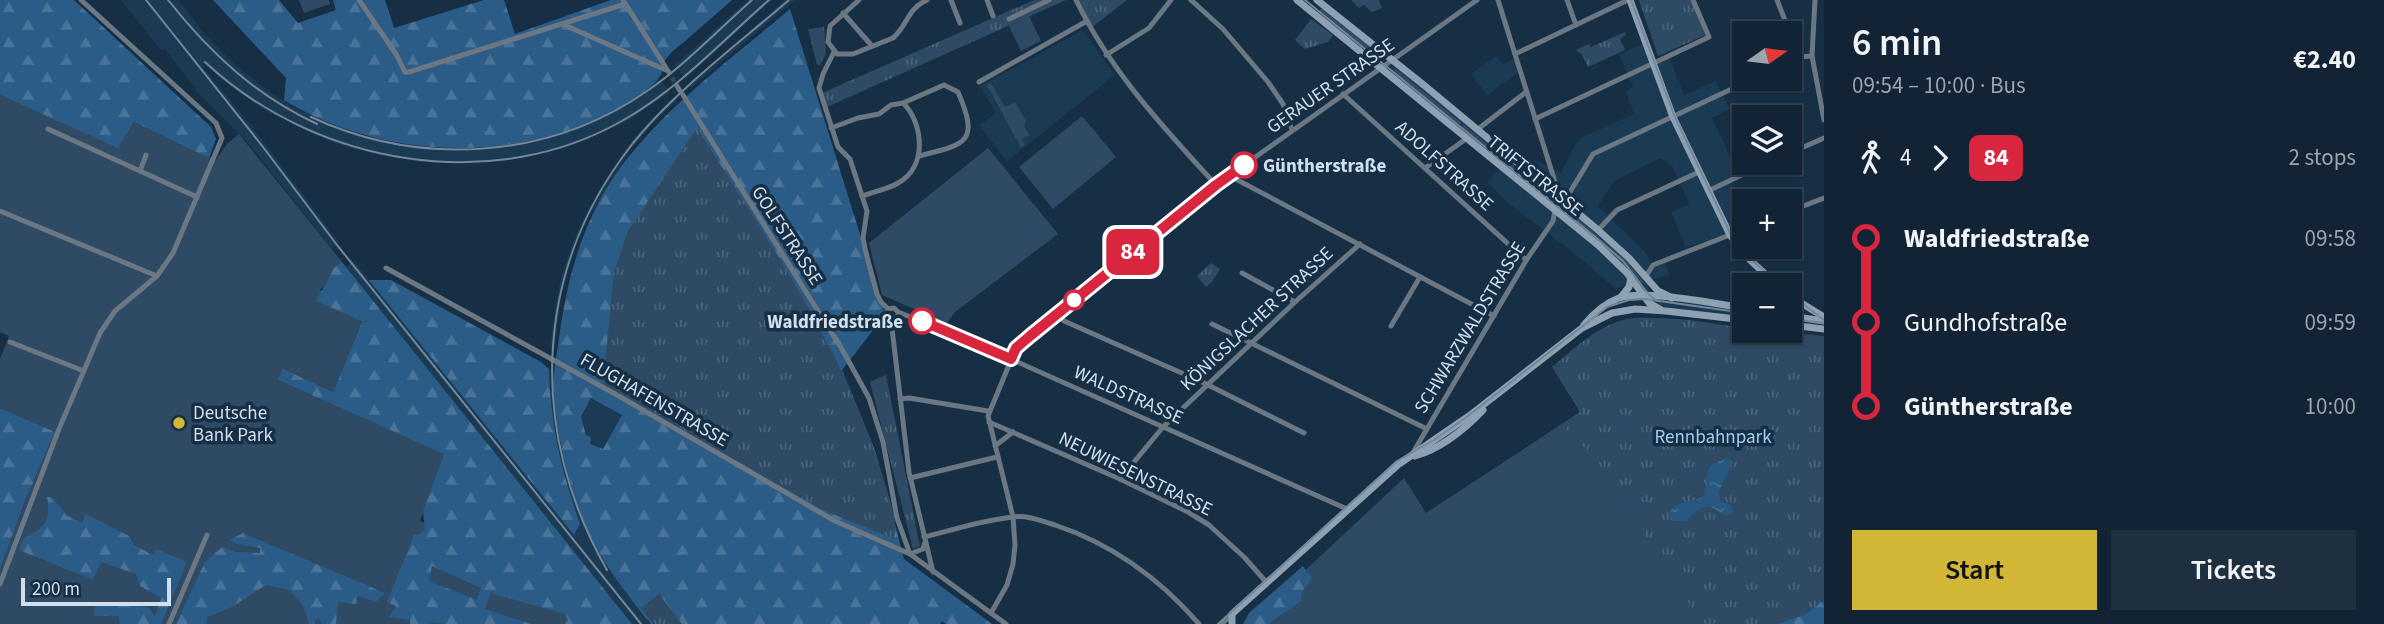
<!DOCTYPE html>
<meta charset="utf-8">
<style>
:root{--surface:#112334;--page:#1e2f40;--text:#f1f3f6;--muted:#9ca4ac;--line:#30404f;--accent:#d2b736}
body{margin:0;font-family:"Source Sans 3",sans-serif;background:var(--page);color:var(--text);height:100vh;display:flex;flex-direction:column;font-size:26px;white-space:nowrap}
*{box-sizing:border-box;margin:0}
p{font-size:23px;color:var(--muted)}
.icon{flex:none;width:38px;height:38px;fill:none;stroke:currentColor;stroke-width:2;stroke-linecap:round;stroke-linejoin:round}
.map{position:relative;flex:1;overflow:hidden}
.side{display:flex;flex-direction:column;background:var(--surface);width:560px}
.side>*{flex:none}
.badge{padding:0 14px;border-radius:10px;font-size:24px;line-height:46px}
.needle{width:46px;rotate:76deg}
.controls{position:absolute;left:1732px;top:21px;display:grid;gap:14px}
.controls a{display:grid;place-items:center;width:70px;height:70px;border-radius:0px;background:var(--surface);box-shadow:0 2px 5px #0004,0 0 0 2px var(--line);font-size:35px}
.scale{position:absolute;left:21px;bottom:18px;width:150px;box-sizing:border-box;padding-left:7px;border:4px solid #d1dfed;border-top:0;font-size:19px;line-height:24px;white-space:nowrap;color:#d1dfed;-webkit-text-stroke:5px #172f45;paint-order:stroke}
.map>.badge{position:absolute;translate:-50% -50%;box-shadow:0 0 0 4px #fff}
.legs{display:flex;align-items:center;gap:10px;height:77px;padding:0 28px;font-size:23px}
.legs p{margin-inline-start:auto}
.summary{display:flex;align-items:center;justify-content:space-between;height:119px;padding:0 28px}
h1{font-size:38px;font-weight:600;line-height:52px}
.button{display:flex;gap:14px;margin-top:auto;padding:14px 28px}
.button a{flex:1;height:80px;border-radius:0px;background:var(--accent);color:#111;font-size:28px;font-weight:600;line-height:80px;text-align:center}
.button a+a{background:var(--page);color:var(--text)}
ul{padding:0 28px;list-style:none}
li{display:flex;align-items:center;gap:24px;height:84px;font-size:26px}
li i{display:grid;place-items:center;width:10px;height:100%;margin:0 9px;background:currentColor}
li i::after{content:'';width:18px;height:18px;margin:-9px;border:5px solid;border-radius:50%;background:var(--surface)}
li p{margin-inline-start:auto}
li:first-child i{background:linear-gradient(#0000 50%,currentColor 0)}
li:last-child i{background:linear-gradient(currentColor 50%,#0000 0)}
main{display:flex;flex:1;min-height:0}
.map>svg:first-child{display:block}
.built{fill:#1b3a54}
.grass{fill:#2e4a64}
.forest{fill:url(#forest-firs);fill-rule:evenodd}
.park{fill:url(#park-tufts)}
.water{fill:url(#water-ripples)}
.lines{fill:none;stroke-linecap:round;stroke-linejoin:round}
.street-tunnel{stroke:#33495e;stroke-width:5;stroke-dasharray:5 2.5;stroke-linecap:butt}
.street{stroke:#6b7782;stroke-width:5}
.secondary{stroke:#8ea1b3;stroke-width:7}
.tram{stroke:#748799;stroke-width:2}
.rail{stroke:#748799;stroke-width:2}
.line-1-casing{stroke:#fff;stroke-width:16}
.line-1{stroke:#d7263d;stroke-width:10}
.stop-1-dot{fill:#fff;stroke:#d7263d;stroke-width:3.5}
.poi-dot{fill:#d2b736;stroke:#172f45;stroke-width:2.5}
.labels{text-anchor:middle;stroke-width:7;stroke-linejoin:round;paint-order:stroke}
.street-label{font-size:19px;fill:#d1dfed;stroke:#172f45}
.stop-label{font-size:19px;font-weight:bold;fill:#d1dfed;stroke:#172f45;text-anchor:start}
.poi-label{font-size:19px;fill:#d1dfed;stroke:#172f45;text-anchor:start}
.park-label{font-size:19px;fill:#a1cbf2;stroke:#172f45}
</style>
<main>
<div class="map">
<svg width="1824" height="624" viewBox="0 0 1824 624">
<defs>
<pattern id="forest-firs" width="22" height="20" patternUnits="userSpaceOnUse" patternTransform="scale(1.75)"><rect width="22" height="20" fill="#2b5c87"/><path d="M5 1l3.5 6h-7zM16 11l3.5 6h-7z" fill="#497398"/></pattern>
<pattern id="park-tufts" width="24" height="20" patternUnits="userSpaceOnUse" patternTransform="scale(1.75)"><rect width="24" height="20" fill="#2e4a64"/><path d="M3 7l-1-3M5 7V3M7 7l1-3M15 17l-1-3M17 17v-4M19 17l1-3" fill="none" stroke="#4b647a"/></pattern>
<pattern id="water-ripples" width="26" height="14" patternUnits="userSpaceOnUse" patternTransform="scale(1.75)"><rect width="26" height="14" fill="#265882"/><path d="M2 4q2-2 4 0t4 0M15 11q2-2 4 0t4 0" fill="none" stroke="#447094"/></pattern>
</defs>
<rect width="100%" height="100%" fill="#172f45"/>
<!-- built -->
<g class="built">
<polygon points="121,0 179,0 204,33 233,63 270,92 300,110 362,135 421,146 467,148 524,141 584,123 647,89 660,79 670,92 627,121 566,148 507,161 446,163 419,162 377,154 335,143 313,134 263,109 229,85 204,64 203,67 265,143 339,243 332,249 247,142 200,95 165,49 161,50"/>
<polygon points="748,0 772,0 685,79 675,65"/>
<polygon points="785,0 795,0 691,88 688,85"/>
<polygon points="1083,30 1115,75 1007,161 979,125 996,113 980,86"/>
<polygon points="1648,41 1656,62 1669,56 1684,95 1716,81 1730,109 1712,118 1740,177 1730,181 1742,210 1745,227 1686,248 1671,212 1689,204 1673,167 1660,158 1614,181 1598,206 1645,252 1653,266 1665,262 1670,275 1647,281 1650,293 1645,294 1638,283 1615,288 1580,258 1508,203 1487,182 1502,166 1386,69 1393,64 1524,172 1536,160 1561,173 1578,139 1634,114 1626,93 1633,86 1619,55"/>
<polygon points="1496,56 1503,64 1515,58 1519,72 1487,95 1471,74"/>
<polygon points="673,98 676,101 652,124 632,148 590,215 577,243 568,272 561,297 555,348 550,348 557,296 563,271 573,242 586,213 628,146 649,121"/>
<polygon points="354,261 574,535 580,524 570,495 552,418 549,369 554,371 554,392 560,442 574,494 587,530 610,567 650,624 632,624 346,267"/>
<polygon points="1655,297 1745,310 1745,318 1668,308 1653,302"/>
<polygon points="591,398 622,415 603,449 589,444 581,415"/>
</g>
<!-- grass -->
<g class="grass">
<polygon points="299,0 329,0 330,4 304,13"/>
<polygon points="1351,0 1379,0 1382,8 1372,12 1364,5 1359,8"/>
<polygon points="1322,8 1383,55 1378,60 1317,13"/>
<polygon points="1029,16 1041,41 1021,51 1009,26"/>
<polygon points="1396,69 1462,123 1458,127 1393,72"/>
<polygon points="991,83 1005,107 1015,102 1026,121 1024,126 1030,135 1022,139 1025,145 1021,148 987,85"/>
<path d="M0 95 118 147 134 122 216 160 227 144 239 134 342 262C332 270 329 281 320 290L362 320 333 392 284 370 278 380 445 454 420 521 564 580 588 624H0V569L26 499 55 432 0 408V359L9 336 0 332Z"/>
<polygon points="1082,116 1116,157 1053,209 1019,167"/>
<polygon points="1464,125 1544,191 1546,199 1460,128"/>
<polygon points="988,148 1058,234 955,312 947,323 882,295 869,243"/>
<path d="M1558 202 1625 259 1644 282 1640 284C1617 254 1587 232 1558 208Z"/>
<polygon points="1580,412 1774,624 1254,624 1253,619 1404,478 1426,513"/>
</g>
<!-- forest -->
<g class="forest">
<polygon points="0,0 74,0 211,127 216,139 209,158 134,122 118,148 0,95"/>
<path d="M213 0H279L298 23 336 10 333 0H385L394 28 484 0H504L515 34 611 0H732C716 14 700 28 684 42 679 46 672 51 668 56 659 69 668 72 650 87 547 166 392 166 284 100L286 78Z"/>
<path d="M790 9 885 315 842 370 876 453 904 559 992 624H946L942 621 940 624H651C628 596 600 560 586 527 569 485 557 439 554 394 553 377 555 362 558 346 566 282 581 222 620 168 666 106 731 59 790 9ZM591 398 622 415 603 449 590 444 591 438 586 435 581 416Z"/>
<path d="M342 262 346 267 632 624H565L568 620 565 614 490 593 485 609 531 624H445L431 622 430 624H410V620L389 617 396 606 387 602 414 535H419L425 530 423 511 444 454 278 380 283 369 333 392 362 321 316 301 334 268ZM432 566 481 588 477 600 429 581Z"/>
<path d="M369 280H391L541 362 549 369C550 423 562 473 580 524L574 535Z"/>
<polygon points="0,408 55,432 26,499 0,569"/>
<path d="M47 497H52L66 515 82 523 86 514 129 536 134 545 153 555 156 549 187 562 161 624H120L119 616H94L95 604 122 602 149 608 155 617 161 598 140 586 136 574 101 562 93 580 19 550 24 538C45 528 51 521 47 497Z"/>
<polygon points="243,533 385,593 376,602 357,596 356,604 338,602 336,624 322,624 319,618 315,620 315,624 309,624 304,607 290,590 266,585 232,607 208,617 206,624 176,624 205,562 222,547 236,552 260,553 260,548 237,544 229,540"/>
<polygon points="1303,566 1312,578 1302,592 1301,601 1268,624 1243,624 1249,613"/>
<polygon points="1824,600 1824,624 1776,624 1804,615"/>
</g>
<!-- park -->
<g class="park">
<polygon points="1034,0 1066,0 827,107 822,93"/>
<polygon points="1077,0 1127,0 1091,28"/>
<polygon points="1639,0 1691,0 1705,35 1658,56"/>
<polygon points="1311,19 1333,35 1328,42 1305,49 1295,40"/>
<polygon points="824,27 826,54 820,65 817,65 808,29"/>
<polygon points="1625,32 1626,35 1620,39 1625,50 1588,67 1582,55 1576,50 1589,44 1591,47"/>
<path d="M697 128C769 242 849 356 886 487 890 503 899 523 894 539L823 510 603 385 614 271 628 231Z"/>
<polygon points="1211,263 1220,269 1212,282 1206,287 1197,276"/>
<path d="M1661 318 1690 320 1745 328V331H1771L1824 336V600L1804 615 1776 624H1686L1691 607 1597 461 1562 424 1580 412 1552 367C1575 348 1597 326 1627 319 1638 317 1650 318 1661 318Z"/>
<polygon points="886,375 920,546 913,549 870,382"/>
<polygon points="659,594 682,624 653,624 641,608"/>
</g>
<!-- water -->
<path class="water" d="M1726 458 1731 461 1732 464 1718 493 1721 502 1732 506 1733 513 1727 516 1709 506 1698 510 1686 521H1673L1669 513C1677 499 1693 504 1705 495L1707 473 1710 466Z"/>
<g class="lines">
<!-- street-tunnel -->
<polyline class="street-tunnel" points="668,71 677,86"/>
<!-- street -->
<g class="street">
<polyline points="359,0 396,54 405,72 409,72 625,4"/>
<polyline points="623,0 668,71"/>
<path d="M859 0 830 26 828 42 837 54H853L893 38C908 25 907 9 927 0"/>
<polyline points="951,0 960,23"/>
<polyline points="987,0 993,16"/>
<path d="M1076 0C1111 72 1163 127 1216 185"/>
<polyline points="1191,0 1223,29 1268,82 1283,104 1292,130"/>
<polyline points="1567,0 1576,25"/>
<polyline points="1777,0 1790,33"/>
<polyline points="1815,0 1812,56 1824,120"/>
<polyline points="843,13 872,46"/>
<polyline points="1009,19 1049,0"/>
<polyline points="562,24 668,71"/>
<polyline points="1790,35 1799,57"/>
<polyline points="834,52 823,74 819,88 838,147 850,159 867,211 863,238 865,249 877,294 881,302 888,309"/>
<polyline points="1515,54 1628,0"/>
<polyline points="1106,55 1149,28 1171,0"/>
<polyline points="1790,61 1799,57 1812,56"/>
<polyline points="979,82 1087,21"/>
<polyline points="677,86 680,91"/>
<polyline points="1343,94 1526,260"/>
<polyline points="683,95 843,351 869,398 883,442 897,518 910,554"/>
<path d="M903 103 944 85 958 92C980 143 966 144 919 156"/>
<polyline points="1535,119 1709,37 1693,0"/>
<path d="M831 128 858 118 879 114 891 105 903 103C922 121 927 161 904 179 894 188 875 191 862 196"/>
<polyline points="48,129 197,197"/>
<polyline points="1478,129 1526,92"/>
<polyline points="1790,153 1824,138"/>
<polyline points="1425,168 1466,139"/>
<polyline points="140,171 146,155"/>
<polyline points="1230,176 1494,316"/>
<polyline points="1708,191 1767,163"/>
<polyline points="1564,202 1593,154 1753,79"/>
<polyline points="0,211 157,276"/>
<polyline points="1790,211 1824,198"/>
<polyline points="1598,230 1617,210 1699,172"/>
<polyline points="386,268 617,395 835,521 910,554 1006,624"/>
<polyline points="1242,273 1295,302"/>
<polyline points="1646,276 1653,265 1745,229"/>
<polyline points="898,312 898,316 893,320 889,320 885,315 888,309 894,308 898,312 986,348 1347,509"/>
<polyline points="1057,314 1064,321 1202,382 1304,433"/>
<polyline points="891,320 909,472 933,572"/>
<polyline points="1212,324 1427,429"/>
<polyline points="1391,326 1420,277"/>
<polyline points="10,342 84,371"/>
<polyline points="900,399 909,398 988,411"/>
<polyline points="989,422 1120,479 1188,512 1209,525 1244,557 1267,583"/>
<polyline points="995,446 1013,432"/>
<polyline points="1411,456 1527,259 1553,221 1555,211 1556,185 1498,0"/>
<polyline points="910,478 997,457"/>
<polyline points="1120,479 1163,427 1295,302 1360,244"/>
<path d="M924 537C953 530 983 520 1013 517 1027 515 1042 521 1055 525 1112 544 1160 579 1199 624"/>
<polyline points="910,554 923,549 925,542"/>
<polyline points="0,584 59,429 100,333 115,311 157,276 173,253 222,138 216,123 81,0"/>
<polyline points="991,613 1007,585 1013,564 1015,545 1013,517 988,416 1016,348 1216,185 1477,0"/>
<polyline points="169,624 207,535"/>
<polyline points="1222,624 1232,614"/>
</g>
<!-- secondary -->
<g class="secondary">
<polyline points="1297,0 1598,245 1627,273 1649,303 1660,309"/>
<polyline points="1317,0 1425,86 1598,230 1629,258 1658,291 1672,298"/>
<polyline points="1630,0 1673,117 1730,235 1750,260 1777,285"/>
<polyline points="1790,296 1824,317"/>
<polyline points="1621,297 1629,287 1631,278"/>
<polyline points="1790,316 1824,321"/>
<path d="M1584 325C1593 314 1605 303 1619 298 1643 289 1716 304 1745 308"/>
<polyline points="1790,325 1824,329"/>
<path d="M1415 456C1442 448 1464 430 1483 410"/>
<polyline points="1232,624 1232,614 1399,464 1469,416 1582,328 1612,313 1635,309 1666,311 1745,320"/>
</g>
<!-- tram -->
<g class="tram">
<polyline points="1305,0 1594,236 1623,261 1649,295 1658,301"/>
<polyline points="1631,0 1675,117 1731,235 1747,255 1779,285"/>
<polyline points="1790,294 1824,320"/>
<polyline points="1790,319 1824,323"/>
<polyline points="1218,624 1397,461 1434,440 1468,416 1607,307 1629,300 1645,299 1745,313"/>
</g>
<!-- rail -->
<g class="rail">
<polyline points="146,0 263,147 337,245 641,624"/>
<path d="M168 0C210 53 255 95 317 124"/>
<path d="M205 62C315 165 494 197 627 118 680 87 722 41 769 0"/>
<path d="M311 117C419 167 548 160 647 91 685 65 717 31 752 0"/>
<path d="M607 570C529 434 532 274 630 147 671 94 738 44 789 0"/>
</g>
</g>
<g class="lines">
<defs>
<polyline id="line-1" points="922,321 1011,359 1016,348 1030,336 1216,185 1244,165"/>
</defs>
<!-- line-1 casing -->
<use href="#line-1" class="line-1-casing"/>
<!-- line-1 -->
<use href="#line-1" class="line-1"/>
</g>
<!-- markers -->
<g class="stop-1-dot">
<circle cx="1244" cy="165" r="12"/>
<circle cx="1074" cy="300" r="9"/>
<circle cx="922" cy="321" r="12"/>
</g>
<circle class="poi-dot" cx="179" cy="423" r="7"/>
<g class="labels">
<!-- street labels -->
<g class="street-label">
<text transform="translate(1330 85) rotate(-35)" y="7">GERAUER STRASSE</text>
<text transform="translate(1445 165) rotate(42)" y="7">ADOLFSTRASSE</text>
<text transform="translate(1536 175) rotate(39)" y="7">TRIFTSTRASSE</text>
<text transform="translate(788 235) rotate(57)" y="7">GOLFSTRASSE</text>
<text transform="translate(1256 318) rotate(-43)" y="7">KÖNIGSLACHER STRASSE</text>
<text transform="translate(1469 327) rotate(-59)" y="7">SCHWARZWALDSTRASSE</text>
<text transform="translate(1129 394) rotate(24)" y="7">WALDSTRASSE</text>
<text transform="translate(655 399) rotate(30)" y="7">FLUGHAFENSTRASSE</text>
<text transform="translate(1136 473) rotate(26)" y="7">NEUWIESENSTRASSE</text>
</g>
<!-- stop labels -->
<g class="stop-label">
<text x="1263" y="172">Güntherstraße</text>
<text x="903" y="328" text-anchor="end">Waldfriedstraße</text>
</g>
<!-- poi labels -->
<g class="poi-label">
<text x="193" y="419">Deutsche<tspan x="193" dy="22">Bank Park</tspan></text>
</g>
<!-- park labels -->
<g class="park-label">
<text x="1713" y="443">Rennbahnpark</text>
</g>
</g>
</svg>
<div class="controls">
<a><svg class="needle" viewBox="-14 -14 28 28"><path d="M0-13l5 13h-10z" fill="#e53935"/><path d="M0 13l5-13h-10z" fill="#9ca4ac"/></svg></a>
<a><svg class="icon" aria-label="layers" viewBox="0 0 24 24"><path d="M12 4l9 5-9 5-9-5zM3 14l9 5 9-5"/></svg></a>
<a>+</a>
<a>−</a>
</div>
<div class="scale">200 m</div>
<b class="badge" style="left:1133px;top:252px;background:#d7263d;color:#fff">84</b>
</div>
<section class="side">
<div class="summary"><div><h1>6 min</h1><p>09:54 – 10:00 · Bus</p></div><b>€2.40</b></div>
<div class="legs"><svg class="icon" aria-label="walk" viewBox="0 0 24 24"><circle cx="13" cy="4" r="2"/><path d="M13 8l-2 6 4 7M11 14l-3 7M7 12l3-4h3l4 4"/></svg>4<svg class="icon" aria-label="forward" viewBox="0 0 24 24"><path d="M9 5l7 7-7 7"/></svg><b class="badge" style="background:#d7263d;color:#fff">84</b><p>2 stops</p></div>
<ul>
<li><i style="color:#d7263d"></i><b>Waldfriedstraße</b><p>09:58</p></li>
<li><i style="color:#d7263d"></i><span>Gundhofstraße</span><p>09:59</p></li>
<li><i style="color:#d7263d"></i><b>Güntherstraße</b><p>10:00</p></li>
</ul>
<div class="button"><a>Start</a><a>Tickets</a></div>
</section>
</main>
